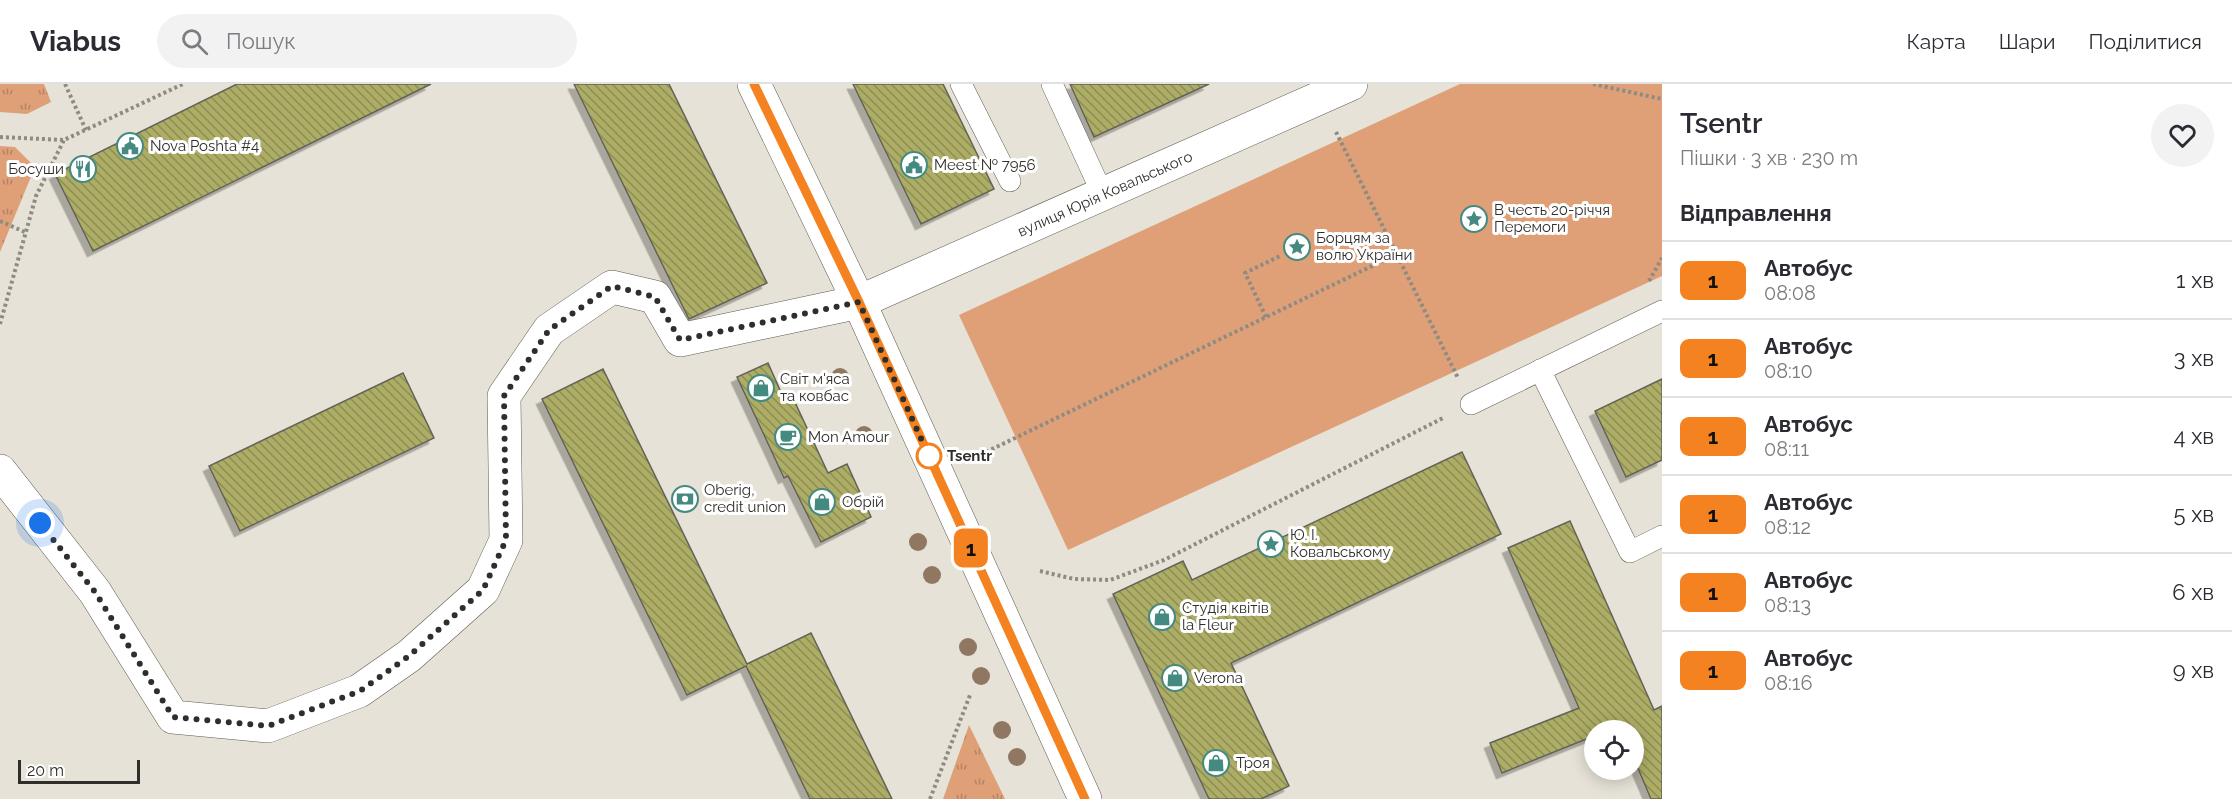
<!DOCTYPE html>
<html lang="uk">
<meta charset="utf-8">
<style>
:root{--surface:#fff;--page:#f2f2f3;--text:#2b2b33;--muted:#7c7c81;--line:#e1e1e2}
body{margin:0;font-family:Raleway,sans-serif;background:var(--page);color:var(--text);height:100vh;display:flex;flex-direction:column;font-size:22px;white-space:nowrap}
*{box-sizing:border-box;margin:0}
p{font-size:20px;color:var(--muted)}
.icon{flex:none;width:33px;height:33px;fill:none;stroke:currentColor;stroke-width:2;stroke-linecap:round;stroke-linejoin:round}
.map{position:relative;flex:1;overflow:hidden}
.panel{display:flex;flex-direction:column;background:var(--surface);width:570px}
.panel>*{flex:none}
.badge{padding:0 12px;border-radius:9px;font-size:21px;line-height:39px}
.fabs{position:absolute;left:1584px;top:636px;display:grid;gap:12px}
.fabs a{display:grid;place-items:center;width:60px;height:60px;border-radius:50%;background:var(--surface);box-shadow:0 3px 15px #0003;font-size:30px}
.scale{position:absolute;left:18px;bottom:15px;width:122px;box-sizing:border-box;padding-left:6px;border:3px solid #2f2e2a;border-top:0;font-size:16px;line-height:21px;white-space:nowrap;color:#2f2e2a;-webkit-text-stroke:4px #fff;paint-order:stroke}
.you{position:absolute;width:30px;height:30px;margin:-15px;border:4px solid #fff;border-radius:50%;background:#1a73e8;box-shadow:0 0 0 9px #1a73e833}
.map>.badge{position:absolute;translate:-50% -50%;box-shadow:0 0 0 3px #fff}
h2{padding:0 18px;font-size:22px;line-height:54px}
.round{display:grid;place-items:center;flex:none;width:63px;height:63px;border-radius:32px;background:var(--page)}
.headline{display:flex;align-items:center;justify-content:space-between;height:102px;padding:0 18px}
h1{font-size:28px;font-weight:600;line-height:45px}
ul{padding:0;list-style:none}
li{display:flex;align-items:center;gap:18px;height:78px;padding:0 18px;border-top:2px solid var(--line)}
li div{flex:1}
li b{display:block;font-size:22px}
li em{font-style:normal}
li .badge{min-width:66px;font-weight:700;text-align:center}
header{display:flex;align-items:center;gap:36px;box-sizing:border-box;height:84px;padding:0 30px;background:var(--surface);border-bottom:2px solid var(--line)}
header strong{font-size:28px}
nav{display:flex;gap:33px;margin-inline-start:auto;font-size:21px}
.search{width:420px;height:54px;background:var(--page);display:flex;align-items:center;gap:15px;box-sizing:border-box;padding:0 21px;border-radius:33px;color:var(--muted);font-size:22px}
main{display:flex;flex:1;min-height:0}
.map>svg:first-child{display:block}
.grass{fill:url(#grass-tufts)}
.park{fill:#dfa078}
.building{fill:url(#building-back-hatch);stroke:#626359;stroke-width:1.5;filter:url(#shadow)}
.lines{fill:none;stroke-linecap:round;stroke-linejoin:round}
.service-casing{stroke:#5d5a51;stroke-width:22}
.minor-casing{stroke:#5d5a51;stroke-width:34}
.tertiary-casing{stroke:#5d5a51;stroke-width:34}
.path{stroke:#8e8b83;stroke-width:4;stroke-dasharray:3 3;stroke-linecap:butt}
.service{stroke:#fff;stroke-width:21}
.minor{stroke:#fff;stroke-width:33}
.tertiary{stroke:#fff;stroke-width:33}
.tree{fill:#8f7761}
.line-casing{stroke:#fff;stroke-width:14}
.line{stroke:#f58220;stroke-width:9}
.walk{stroke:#2f2e2a;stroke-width:6;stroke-dasharray:0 10.8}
.stop-dot{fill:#fff;stroke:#f58220;stroke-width:3}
.labels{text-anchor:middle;stroke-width:6;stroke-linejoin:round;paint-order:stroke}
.poi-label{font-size:15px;fill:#2f2e2a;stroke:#fff;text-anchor:start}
.street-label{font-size:15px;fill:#2f2e2a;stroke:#fff}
.stop-label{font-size:15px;font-weight:bold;fill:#2f2e2a;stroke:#fff;text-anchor:start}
</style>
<header>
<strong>Viabus</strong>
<div class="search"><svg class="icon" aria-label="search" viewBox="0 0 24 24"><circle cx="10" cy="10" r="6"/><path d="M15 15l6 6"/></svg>Пошук</div>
<nav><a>Карта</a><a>Шари</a><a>Поділитися</a></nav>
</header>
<main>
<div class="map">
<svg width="1662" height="715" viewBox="0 0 1662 715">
<defs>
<pattern id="grass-tufts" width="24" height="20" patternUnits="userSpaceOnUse" patternTransform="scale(1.5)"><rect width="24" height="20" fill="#dfa078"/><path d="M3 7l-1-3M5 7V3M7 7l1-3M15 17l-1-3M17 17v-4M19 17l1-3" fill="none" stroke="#b58363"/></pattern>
<pattern id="building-back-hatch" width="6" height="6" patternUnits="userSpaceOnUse" patternTransform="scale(1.5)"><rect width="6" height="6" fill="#adad65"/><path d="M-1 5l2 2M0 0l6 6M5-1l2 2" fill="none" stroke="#8d8d53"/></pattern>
<filter id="shadow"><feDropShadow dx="-5.5" dy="5.5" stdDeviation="0" flood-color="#0004"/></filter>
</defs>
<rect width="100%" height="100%" fill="#e6e2d7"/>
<!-- grass -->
<g class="grass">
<polygon points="0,0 44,0 51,18 27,30 0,28"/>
<polygon points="0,62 15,63 35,83 0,168"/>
<polygon points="969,641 1005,715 943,715"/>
</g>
<!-- park -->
<polygon class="park" points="1460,0 1662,0 1662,192 1068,466 959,231"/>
<!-- building -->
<g class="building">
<polygon points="237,0 431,0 93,167 55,90"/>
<polygon points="574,0 669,0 767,199 689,235"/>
<polygon points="853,0 943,0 994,105 921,140"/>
<polygon points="1070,0 1209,0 1094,53"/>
<polygon points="768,279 784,315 792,312 828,389 847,380 871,433 821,458 788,392 784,394 737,293"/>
<polygon points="603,285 747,580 811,549 892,715 810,715 746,582 687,611 542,315"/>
<polygon points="403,289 434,354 240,447 209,382"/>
<polygon points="1662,295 1662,376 1626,393 1595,327"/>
<polygon points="1462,368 1501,450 1231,579 1289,702 1261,715 1209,715 1113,510 1183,477 1192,496"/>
<polygon points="1570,437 1654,626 1662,622 1662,715 1651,715 1634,675 1634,646 1621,646 1619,642 1608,646 1594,646 1594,652 1502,689 1490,659 1579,624 1508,464"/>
</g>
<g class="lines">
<defs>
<g id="service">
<polyline points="961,0 1010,97"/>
<polyline points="1052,0 1103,111"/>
<polyline points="1540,286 1630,468 1662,452"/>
<polyline points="1471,320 1662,227"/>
</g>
<polyline id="minor" points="0,387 95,508 173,633 268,642 359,607 409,572 483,506 506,456 504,312 549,246 612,203 655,213 680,256 859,218 1351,0"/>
<polyline id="tertiary" points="754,0 859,218 1085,715"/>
</defs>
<!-- service casing -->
<use href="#service" class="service-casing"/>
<!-- minor casing -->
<use href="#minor" class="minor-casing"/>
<!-- tertiary casing -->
<use href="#tertiary" class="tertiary-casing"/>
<!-- path -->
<g class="path">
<polyline points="65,0 86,46"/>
<polyline points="1593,0 1662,15"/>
<polyline points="1336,48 1458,294"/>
<polyline points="0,53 64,56 183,0"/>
<polyline points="0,137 27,149"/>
<polyline points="1649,197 1662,174"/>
<polyline points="1266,233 1245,189 1280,172"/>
<polyline points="0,240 36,112 64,56"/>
<polyline points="986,368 1397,170"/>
<polyline points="1040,487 1074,495 1110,496 1164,476 1445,333"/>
<polyline points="930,715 970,611"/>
</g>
<!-- service -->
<use href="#service" class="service"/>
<!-- minor -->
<use href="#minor" class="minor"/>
<!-- tertiary -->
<use href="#tertiary" class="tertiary"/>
</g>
<!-- trees -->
<g class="tree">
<circle cx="840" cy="293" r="9"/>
<circle cx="864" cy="351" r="9"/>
<circle cx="918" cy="458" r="9"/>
<circle cx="932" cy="491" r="9"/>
<circle cx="968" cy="563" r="9"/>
<circle cx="981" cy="592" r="9"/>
<circle cx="1002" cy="646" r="9"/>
<circle cx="1017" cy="673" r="9"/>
</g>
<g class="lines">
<defs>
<polyline id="line" points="754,0 859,218 1085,715"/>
</defs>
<!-- line casing -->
<use href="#line" class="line-casing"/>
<!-- line -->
<use href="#line" class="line"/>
<!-- walk -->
<polyline class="walk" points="40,439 95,508 173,633 268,642 360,607 409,572 483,506 506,456 504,312 549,246 612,202 655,213 680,256 859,218 929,372"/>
</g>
<!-- icons -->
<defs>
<symbol id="civic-ring" viewBox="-11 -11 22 22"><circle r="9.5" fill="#fff" stroke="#458a81" stroke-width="1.5"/><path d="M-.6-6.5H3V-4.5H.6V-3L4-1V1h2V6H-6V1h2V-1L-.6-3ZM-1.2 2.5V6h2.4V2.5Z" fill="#458a81"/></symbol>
<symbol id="restaurant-ring" viewBox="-11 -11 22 22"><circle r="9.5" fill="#fff" stroke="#458a81" stroke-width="1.5"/><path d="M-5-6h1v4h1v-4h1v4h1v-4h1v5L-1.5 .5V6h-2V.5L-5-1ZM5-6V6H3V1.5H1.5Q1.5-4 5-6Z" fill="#458a81"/></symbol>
<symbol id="sight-ring" viewBox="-11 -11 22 22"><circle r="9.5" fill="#fff" stroke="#458a81" stroke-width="1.5"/><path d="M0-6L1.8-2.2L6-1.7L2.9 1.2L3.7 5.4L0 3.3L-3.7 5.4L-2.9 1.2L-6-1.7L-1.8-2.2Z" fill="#458a81"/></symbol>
<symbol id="shop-ring" viewBox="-11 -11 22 22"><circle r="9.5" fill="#fff" stroke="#458a81" stroke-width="1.5"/><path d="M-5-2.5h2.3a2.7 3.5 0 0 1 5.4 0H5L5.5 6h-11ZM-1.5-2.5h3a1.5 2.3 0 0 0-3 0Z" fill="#458a81"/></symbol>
<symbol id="cafe-ring" viewBox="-11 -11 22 22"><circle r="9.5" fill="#fff" stroke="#458a81" stroke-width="1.5"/><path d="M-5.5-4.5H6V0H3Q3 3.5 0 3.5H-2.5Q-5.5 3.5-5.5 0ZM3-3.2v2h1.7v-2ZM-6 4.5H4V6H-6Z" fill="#458a81"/></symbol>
<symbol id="bank-ring" viewBox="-11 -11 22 22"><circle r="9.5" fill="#fff" stroke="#458a81" stroke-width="1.5"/><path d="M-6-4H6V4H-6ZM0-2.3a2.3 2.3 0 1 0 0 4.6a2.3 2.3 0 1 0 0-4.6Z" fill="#458a81"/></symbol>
</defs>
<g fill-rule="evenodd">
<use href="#civic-ring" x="115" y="47" width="30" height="30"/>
<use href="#civic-ring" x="899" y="66" width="30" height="30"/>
<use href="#restaurant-ring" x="68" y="70" width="30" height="30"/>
<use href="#sight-ring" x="1459" y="120" width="30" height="30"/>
<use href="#sight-ring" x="1282" y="148" width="30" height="30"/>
<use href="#shop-ring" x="746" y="289" width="30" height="30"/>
<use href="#cafe-ring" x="773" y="338" width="30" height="30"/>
<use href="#bank-ring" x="670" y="400" width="30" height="30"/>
<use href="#shop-ring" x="807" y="403" width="30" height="30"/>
<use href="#sight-ring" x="1256" y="445" width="30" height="30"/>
<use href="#shop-ring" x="1147" y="518" width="30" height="30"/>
<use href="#shop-ring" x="1160" y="579" width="30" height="30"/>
<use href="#shop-ring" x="1201" y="664" width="30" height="30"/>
</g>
<!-- markers -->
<circle class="stop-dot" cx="929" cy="372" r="12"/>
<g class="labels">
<!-- poi labels -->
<g class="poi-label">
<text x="150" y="67">Nova Poshta #4</text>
<text x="934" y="86">Meest № 7956</text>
<text x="64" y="90" text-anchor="end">Босуши</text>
<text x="1494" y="131">В честь 20-річчя<tspan x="1494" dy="17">Перемоги</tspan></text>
<text x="1316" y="159">Борцям за<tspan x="1316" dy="17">волю України</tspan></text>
<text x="780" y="300">Світ м'яса<tspan x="780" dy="17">та ковбас</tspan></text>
<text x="808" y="358">Mon Amour</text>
<text x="704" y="411">Oberig,<tspan x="704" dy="17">credit union</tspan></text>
<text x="842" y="423">Обрій</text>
<text x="1290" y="456">Ю. І.<tspan x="1290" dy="17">Ковальському</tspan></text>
<text x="1182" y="529">Студія квітів<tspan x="1182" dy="17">la Fleur</tspan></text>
<text x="1194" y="599">Verona</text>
<text x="1236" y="684">Троя</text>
</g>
<!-- street labels -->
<g class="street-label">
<text transform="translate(1105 110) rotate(-24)" y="5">вулиця Юрія Ковальського</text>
</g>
<!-- stop labels -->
<g class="stop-label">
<text x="947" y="377">Tsentr</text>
</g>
</g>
</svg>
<div class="fabs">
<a><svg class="icon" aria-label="locate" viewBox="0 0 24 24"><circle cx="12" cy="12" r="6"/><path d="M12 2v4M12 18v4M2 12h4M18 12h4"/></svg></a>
</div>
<div class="scale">20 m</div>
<div class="you" style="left:40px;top:439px"></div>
<b class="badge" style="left:971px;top:464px;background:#f58220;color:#111">1</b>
</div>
<section class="panel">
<div class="headline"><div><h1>Tsentr</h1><p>Пішки · 3 хв · 230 m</p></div><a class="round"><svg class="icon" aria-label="heart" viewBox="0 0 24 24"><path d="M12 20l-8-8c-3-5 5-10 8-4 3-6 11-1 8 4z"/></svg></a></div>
<h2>Відправлення</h2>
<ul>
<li><span class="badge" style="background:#f58220;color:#111">1</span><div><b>Автобус</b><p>08:08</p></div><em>1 хв</em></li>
<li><span class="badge" style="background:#f58220;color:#111">1</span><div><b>Автобус</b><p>08:10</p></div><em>3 хв</em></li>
<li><span class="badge" style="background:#f58220;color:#111">1</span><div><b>Автобус</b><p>08:11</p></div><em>4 хв</em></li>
<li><span class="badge" style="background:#f58220;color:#111">1</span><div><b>Автобус</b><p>08:12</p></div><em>5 хв</em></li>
<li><span class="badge" style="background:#f58220;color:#111">1</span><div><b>Автобус</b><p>08:13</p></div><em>6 хв</em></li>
<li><span class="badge" style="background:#f58220;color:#111">1</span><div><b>Автобус</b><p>08:16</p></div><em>9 хв</em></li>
</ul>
</section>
</main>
